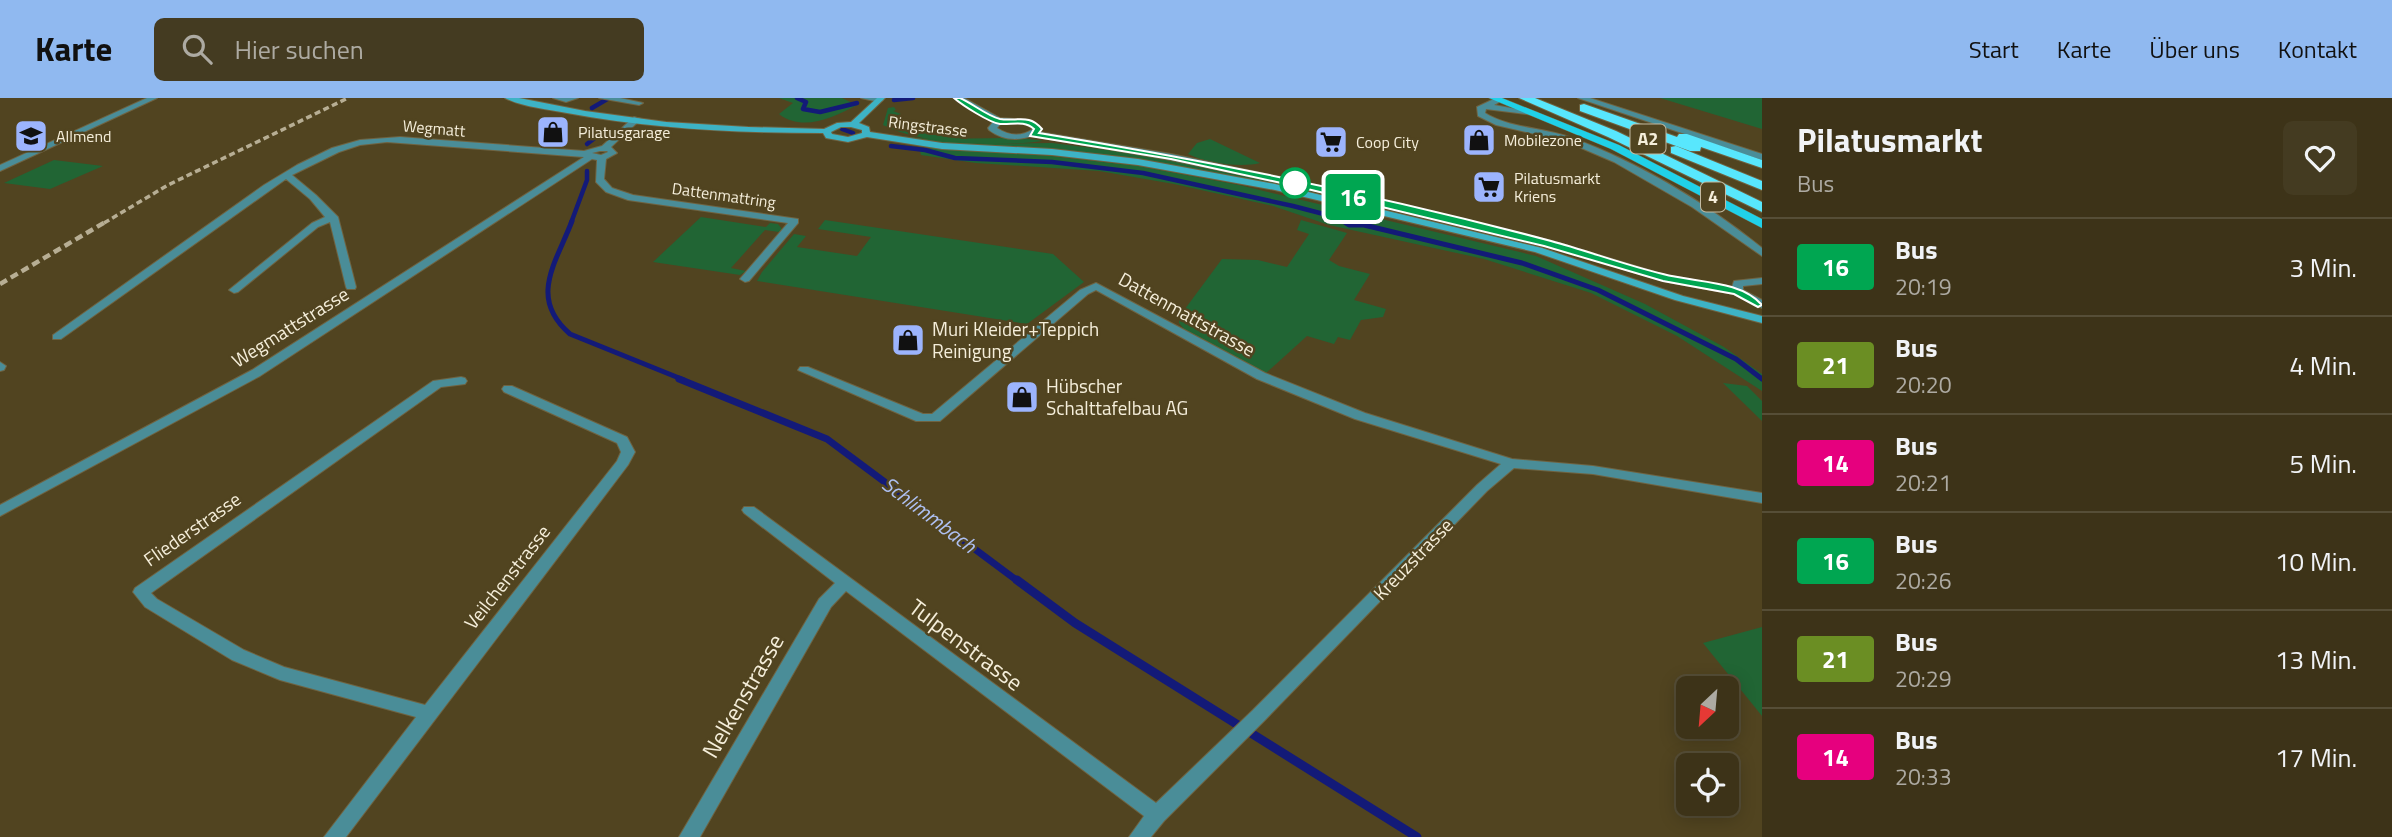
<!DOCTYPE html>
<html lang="de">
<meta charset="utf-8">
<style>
:root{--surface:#3d3318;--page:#443b21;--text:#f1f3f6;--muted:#adaaa2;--line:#564e37;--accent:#90b9f0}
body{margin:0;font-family:"Titillium Web",sans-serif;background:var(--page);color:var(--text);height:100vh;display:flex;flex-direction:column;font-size:26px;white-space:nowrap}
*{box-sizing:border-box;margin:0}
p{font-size:23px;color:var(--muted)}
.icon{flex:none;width:38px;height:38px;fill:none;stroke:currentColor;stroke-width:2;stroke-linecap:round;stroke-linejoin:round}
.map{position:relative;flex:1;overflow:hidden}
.side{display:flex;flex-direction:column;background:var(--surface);width:630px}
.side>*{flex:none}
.badge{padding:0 14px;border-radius:5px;font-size:24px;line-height:46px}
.needle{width:46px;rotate:206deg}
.tools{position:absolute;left:1676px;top:578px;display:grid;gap:14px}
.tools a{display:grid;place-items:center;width:63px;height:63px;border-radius:10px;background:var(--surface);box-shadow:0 4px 18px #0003,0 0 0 2px var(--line);font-size:35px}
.map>.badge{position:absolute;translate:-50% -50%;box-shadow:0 0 0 4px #fff}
.round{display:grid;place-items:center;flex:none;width:74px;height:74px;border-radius:10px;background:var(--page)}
.summary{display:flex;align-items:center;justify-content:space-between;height:119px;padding:0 35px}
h1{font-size:33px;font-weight:700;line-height:52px}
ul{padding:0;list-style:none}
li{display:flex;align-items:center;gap:21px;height:98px;padding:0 35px;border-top:2px solid var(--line)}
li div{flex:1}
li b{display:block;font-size:26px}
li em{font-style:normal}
li .badge{min-width:77px;font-weight:700;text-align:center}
header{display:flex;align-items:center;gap:42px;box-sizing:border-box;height:98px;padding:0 35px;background:var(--accent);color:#111}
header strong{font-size:33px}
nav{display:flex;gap:38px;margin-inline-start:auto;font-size:24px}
.search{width:490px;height:63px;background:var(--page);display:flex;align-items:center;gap:18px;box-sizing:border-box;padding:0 24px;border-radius:10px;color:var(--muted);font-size:26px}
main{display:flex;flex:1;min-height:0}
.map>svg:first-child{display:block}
.green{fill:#216534}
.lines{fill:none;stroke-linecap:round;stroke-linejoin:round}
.stream-far3{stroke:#131a78;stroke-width:4.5}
.stream-far2{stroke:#131a78;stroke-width:5}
.stream-far1{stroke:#131a78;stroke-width:7}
.stream{stroke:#131a78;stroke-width:9}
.street-casing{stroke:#6f6341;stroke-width:2}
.secondary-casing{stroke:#6f6341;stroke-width:2}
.primary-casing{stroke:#6f6341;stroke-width:1}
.highway-casing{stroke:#6f6341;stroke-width:2}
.street{fill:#4a8d98;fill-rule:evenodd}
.secondary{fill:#3db3c5;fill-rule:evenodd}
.primary{fill:#20d1e8;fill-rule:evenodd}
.highway{fill:#58e7fd;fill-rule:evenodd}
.rail-far1{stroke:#b7ae94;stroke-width:3.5;stroke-dasharray:6 3.5;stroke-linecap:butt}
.rail{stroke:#b7ae94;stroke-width:4.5;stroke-dasharray:8 4.5;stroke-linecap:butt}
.line{fill:#00a651;stroke:#fff;stroke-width:2}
.stop-dot{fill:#fff;stroke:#00a651;stroke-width:3.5}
.labels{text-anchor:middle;stroke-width:5;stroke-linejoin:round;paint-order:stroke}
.far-street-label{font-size:16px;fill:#f5eeda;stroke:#514420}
.far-poi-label{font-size:16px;fill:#f5eeda;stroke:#514420;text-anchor:start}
.shield{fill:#514420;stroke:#c4bba2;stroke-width:2}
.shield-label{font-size:18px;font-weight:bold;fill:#f5eeda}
.street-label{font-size:19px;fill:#f5eeda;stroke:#514420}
.poi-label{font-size:19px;fill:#f5eeda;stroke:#514420;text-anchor:start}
.water-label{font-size:21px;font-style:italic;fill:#aec0f2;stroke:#514420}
.near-street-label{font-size:23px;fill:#f5eeda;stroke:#514420}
</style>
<header>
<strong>Karte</strong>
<div class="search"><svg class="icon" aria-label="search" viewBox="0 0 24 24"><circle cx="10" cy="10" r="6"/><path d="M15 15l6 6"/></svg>Hier suchen</div>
<nav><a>Start</a><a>Karte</a><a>Über uns</a><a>Kontakt</a></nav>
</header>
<main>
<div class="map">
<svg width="1762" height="739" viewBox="0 0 1762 739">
<rect width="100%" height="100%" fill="#514420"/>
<!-- green -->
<g class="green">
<path d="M779 0H842L857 7C833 20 802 34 779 16L793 5Z"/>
<polygon points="1660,0 1762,0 1762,31"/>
<path d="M894 9 896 12 893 13 901 16 893 18 911 35C925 33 939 39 954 40 983 42 1014 37 1043 43 996 49 922 47 883 27L888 10Z"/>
<polygon points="899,38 981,46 1052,45 1116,53 1228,73 1320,95 1128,59 1056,51 942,45"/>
<path d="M1210 41 1260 65C1240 70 1206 65 1188 56L1197 45Z"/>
<polygon points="931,50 1050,58 1138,68 1239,87 1536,158 1645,206 1724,249 1762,276 1762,293 1677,238 1591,195 1484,161 1329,127 1273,108 1174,86 1099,73 976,65 921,57 920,53"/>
<polygon points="54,62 103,68 50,91 4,85"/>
<polygon points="701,119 766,129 770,125 778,126 782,131 779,134 765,132 731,170 746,173 740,177 653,164"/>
<polygon points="825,122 1053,156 1084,184 1027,226 757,183 762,174 794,136 806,138 797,149 857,158 871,139 818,131"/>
<polygon points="1301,122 1347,135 1329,162 1339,168 1370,176 1354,202 1386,211 1383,219 1361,222 1350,242 1338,239 1334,246 1307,238 1266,275 1184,231 1179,225 1179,219 1222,161 1258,162 1287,169 1309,136 1297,132"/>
<polygon points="1723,285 1747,288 1762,303 1762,323"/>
<polygon points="1762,529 1762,618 1703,545"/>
</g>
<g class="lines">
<!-- stream-far3 -->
<g class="stream-far3">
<polyline points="797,0 806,4 803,11 820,14 857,5"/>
<polyline points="894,2 913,0"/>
<polyline points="592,10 609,0"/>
<polyline points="842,31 853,35"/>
<polyline points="587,46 600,36 599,33"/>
<polyline points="891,48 925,52 955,60 1052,64 1143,75 1293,108 1339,120 1346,125"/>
<polyline points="571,125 587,82 587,73"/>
</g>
<!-- stream-far2 -->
<g class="stream-far2">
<path d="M572 123C556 165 528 200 570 236L684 282"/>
<polyline points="1343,123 1349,127 1364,127 1522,165 1598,192 1736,261 1762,281"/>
</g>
<!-- stream-far1 -->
<polyline class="stream-far1" points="679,281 827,341 1019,484"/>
<!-- stream -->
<polyline class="stream" points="1017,482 1075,525 1417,739"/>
<defs>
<g id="street">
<polygon points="147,0 157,0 0,73 0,67"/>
<polygon points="553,0 578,0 566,4"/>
<polygon points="599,0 620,0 643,5 639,7"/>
<polygon points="861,0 880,0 883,2 879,4"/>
<path d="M954 0H964L1000 20 1031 22 1042 31 1039 34 1171 56 1295 82 1552 143 1665 177 1732 189 1734 183 1762 180V186L1743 188V192L1762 202V210L1734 196 1663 183 1545 147 1295 88 1171 62 1032 38C1017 43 1002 42 989 32L988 30 994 23ZM1013 24 1026 26 1033 31C1021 39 1009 38 997 30L1001 25Z"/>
<path d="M1496 0 1503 2 1494 7 1538 15 1534 17 1486 11 1485 15C1511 31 1544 29 1572 40 1640 65 1706 105 1762 150V158L1692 109 1614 64 1565 43 1496 27 1478 18 1477 9Z"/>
<polygon points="1578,0 1590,0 1762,56 1762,62"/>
<path d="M634 19 641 21 611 49 617 55 606 61 604 81 612 90 633 97 798 121V125L749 183 745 184 740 181 788 125 628 102 606 94 596 84 597 62 592 61 260 278 0 418V407L252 272 584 59 387 44 360 47 339 54 292 77 316 97 338 119 356 189 355 191H347L346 189 330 124 318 129 238 194 234 195 229 192 312 125 325 119 310 101 286 81 61 241H53V237L264 87 297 67 332 50 360 42 400 39 584 53 602 48ZM600 53H607L608 54 601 57 592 55Z"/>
<polygon points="1096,185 1265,275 1365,315 1512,361 1593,368 1762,395 1762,405 1593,376 1514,370 1487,393 1265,622 1164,723 1151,739 1129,739 1144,718 846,493 831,509 700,739 679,739 819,501 835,485 744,415 742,412 744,409 754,409 1156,705 1253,612 1477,387 1501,366 1355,321 1257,281 1096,192 1088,196 940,323 916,323 798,272 800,269 808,269 923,316 932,316 1080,192"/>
<polygon points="0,264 6,268 4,272 0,273"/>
<polygon points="461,279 465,280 467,283 465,286 441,289 151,495 157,501 244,552 284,569 425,607 617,363 621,354 617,345 504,294 502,291 504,288 512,288 627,339 635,354 628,367 346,739 324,739 416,619 280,582 232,562 145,509 133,494 135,490 433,283"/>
</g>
<path id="secondary" d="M505 0H519L585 13 666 24 748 29 824 31 837 25 851 24 877 0H885L859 25 869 29 870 34 942 45 1052 51 1138 61 1275 86 1542 150 1683 198 1762 218V225L1675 202 1535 154 1275 92 1138 67 1052 57 942 51 867 39 848 44 826 40 823 35C738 35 652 31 567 15 548 11 522 9 505 0ZM841 29H851L862 32V35L848 39 832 36 831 34Z"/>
<polygon id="primary" points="1489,0 1502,0 1619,47 1762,121 1762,130 1611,51"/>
<g id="highway">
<polygon points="1519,0 1535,0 1616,33 1762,104 1762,114 1608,39"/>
<polygon points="1584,6 1677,39 1679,36 1687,36 1762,62 1762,70 1701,49 1700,53 1690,53 1580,13 1580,7"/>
<polygon points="1676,48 1762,83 1762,92 1671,55 1671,49"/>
</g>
</defs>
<!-- street casing -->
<use href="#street" class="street-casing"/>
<!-- secondary casing -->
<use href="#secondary" class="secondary-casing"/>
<!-- primary casing -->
<use href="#primary" class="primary-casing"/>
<!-- highway casing -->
<use href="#highway" class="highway-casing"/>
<!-- street -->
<use href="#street" class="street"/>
<!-- secondary -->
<use href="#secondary" class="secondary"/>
<!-- primary -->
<use href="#primary" class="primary"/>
<!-- highway -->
<use href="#highway" class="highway"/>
<!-- rail-far1 -->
<polyline class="rail-far1" points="104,125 168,87 348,0"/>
<!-- rail -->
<polyline class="rail" points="0,186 107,123"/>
</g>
<!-- line -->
<path class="line" d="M954 0H960C972 5 987 18 1000 21 1016 24 1029 15 1042 31L1039 35C1211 63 1383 98 1551 143 1588 153 1625 167 1663 176 1697 185 1740 182 1762 207L1758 209 1734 196 1663 183 1544 148 1295 88 1171 61 1030 38 1034 31C1024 22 1012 27 1000 26 990 25 962 7 954 0Z"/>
<!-- icons -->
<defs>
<symbol id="shop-square" viewBox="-11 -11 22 22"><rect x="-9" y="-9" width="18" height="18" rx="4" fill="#9cb4fd" stroke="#514420"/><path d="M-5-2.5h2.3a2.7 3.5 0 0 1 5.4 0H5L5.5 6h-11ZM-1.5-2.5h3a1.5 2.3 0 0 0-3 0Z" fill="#111"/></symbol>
<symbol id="school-square" viewBox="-11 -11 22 22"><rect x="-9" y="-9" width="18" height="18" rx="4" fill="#9cb4fd" stroke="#514420"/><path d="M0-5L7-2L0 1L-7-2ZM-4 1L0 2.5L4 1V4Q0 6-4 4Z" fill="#111"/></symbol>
<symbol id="supermarket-square" viewBox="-11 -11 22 22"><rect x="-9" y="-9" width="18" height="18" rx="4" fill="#9cb4fd" stroke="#514420"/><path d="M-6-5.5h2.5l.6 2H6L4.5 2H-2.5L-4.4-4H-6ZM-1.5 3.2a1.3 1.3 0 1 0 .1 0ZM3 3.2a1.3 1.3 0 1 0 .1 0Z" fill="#111"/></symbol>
</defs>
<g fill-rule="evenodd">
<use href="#shop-square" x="534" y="15" width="38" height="38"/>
<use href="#school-square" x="12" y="19" width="38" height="38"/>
<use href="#shop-square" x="1460" y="23" width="38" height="38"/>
<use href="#supermarket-square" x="1312" y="25" width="38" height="38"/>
<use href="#supermarket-square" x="1470" y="70" width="38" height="38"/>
<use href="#shop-square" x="889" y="223" width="38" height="38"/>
<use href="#shop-square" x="1003" y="280" width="38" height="38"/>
</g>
<!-- markers -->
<circle class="stop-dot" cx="1295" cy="85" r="14"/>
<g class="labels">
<!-- far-street labels -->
<g class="far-street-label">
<text transform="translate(928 28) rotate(7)" y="6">Ringstrasse</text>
<text transform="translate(434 30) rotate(5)" y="6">Wegmatt</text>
<text transform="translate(724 97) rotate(8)" y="6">Dattenmattring</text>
</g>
<!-- far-poi labels -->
<g class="far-poi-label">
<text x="578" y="40">Pilatusgarage</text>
<text x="56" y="44">Allmend</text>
<text x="1504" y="48">Mobilezone</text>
<text x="1356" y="50">Coop City</text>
<text x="1514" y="86">Pilatusmarkt<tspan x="1514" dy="18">Kriens</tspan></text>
</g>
<!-- shield labels -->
<g class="shield">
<rect x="1630.5" y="26.5" width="35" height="29" rx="5"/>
<rect x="1701" y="84.5" width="24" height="29" rx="5"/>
</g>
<g class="shield-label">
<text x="1648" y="47">A2</text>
<text x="1713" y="105">4</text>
</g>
<!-- street labels -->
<g class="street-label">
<text transform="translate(1187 216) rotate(29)" y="7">Dattenmattstrasse</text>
<text transform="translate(290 229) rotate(-32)" y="7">Wegmattstrasse</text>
<text transform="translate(192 431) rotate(-35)" y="7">Fliederstrasse</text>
<text transform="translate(1413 461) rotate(-46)" y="7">Kreuzstrasse</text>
<text transform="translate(507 479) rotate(-52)" y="7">Veilchenstrasse</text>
</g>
<!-- poi labels -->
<g class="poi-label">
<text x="932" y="238">Muri Kleider+Teppich<tspan x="932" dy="22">Reinigung</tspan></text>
<text x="1046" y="295">Hübscher<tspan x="1046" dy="22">Schalttafelbau AG</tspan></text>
</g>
<!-- water labels -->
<g class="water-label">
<text transform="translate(929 417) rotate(37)" y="7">Schlimmbach</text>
</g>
<!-- near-street labels -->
<g class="near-street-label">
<text transform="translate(966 547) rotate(37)" y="8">Tulpenstrasse</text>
<text transform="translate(743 598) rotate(-60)" y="8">Nelkenstrasse</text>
</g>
</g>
</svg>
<div class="tools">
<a><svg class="needle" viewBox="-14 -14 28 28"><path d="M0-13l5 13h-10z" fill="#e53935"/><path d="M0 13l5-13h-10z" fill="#adaaa2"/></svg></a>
<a><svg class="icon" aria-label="locate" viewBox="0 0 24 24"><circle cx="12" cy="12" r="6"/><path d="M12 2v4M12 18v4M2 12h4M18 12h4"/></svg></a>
</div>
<b class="badge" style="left:1353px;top:99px;background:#00a651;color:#fff">16</b>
</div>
<section class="side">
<div class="summary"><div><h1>Pilatusmarkt</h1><p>Bus</p></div><a class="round"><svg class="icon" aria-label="heart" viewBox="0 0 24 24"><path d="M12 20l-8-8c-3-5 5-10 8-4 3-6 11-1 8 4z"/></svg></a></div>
<ul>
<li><span class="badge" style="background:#00a651;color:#fff">16</span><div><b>Bus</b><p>20:19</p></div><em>3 Min.</em></li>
<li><span class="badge" style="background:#6b8e23;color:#fff">21</span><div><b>Bus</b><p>20:20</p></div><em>4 Min.</em></li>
<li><span class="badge" style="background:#e6007e;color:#fff">14</span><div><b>Bus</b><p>20:21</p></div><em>5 Min.</em></li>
<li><span class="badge" style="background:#00a651;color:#fff">16</span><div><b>Bus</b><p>20:26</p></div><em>10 Min.</em></li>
<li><span class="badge" style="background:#6b8e23;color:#fff">21</span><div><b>Bus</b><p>20:29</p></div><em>13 Min.</em></li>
<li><span class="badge" style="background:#e6007e;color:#fff">14</span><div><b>Bus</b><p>20:33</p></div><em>17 Min.</em></li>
</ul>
</section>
</main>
